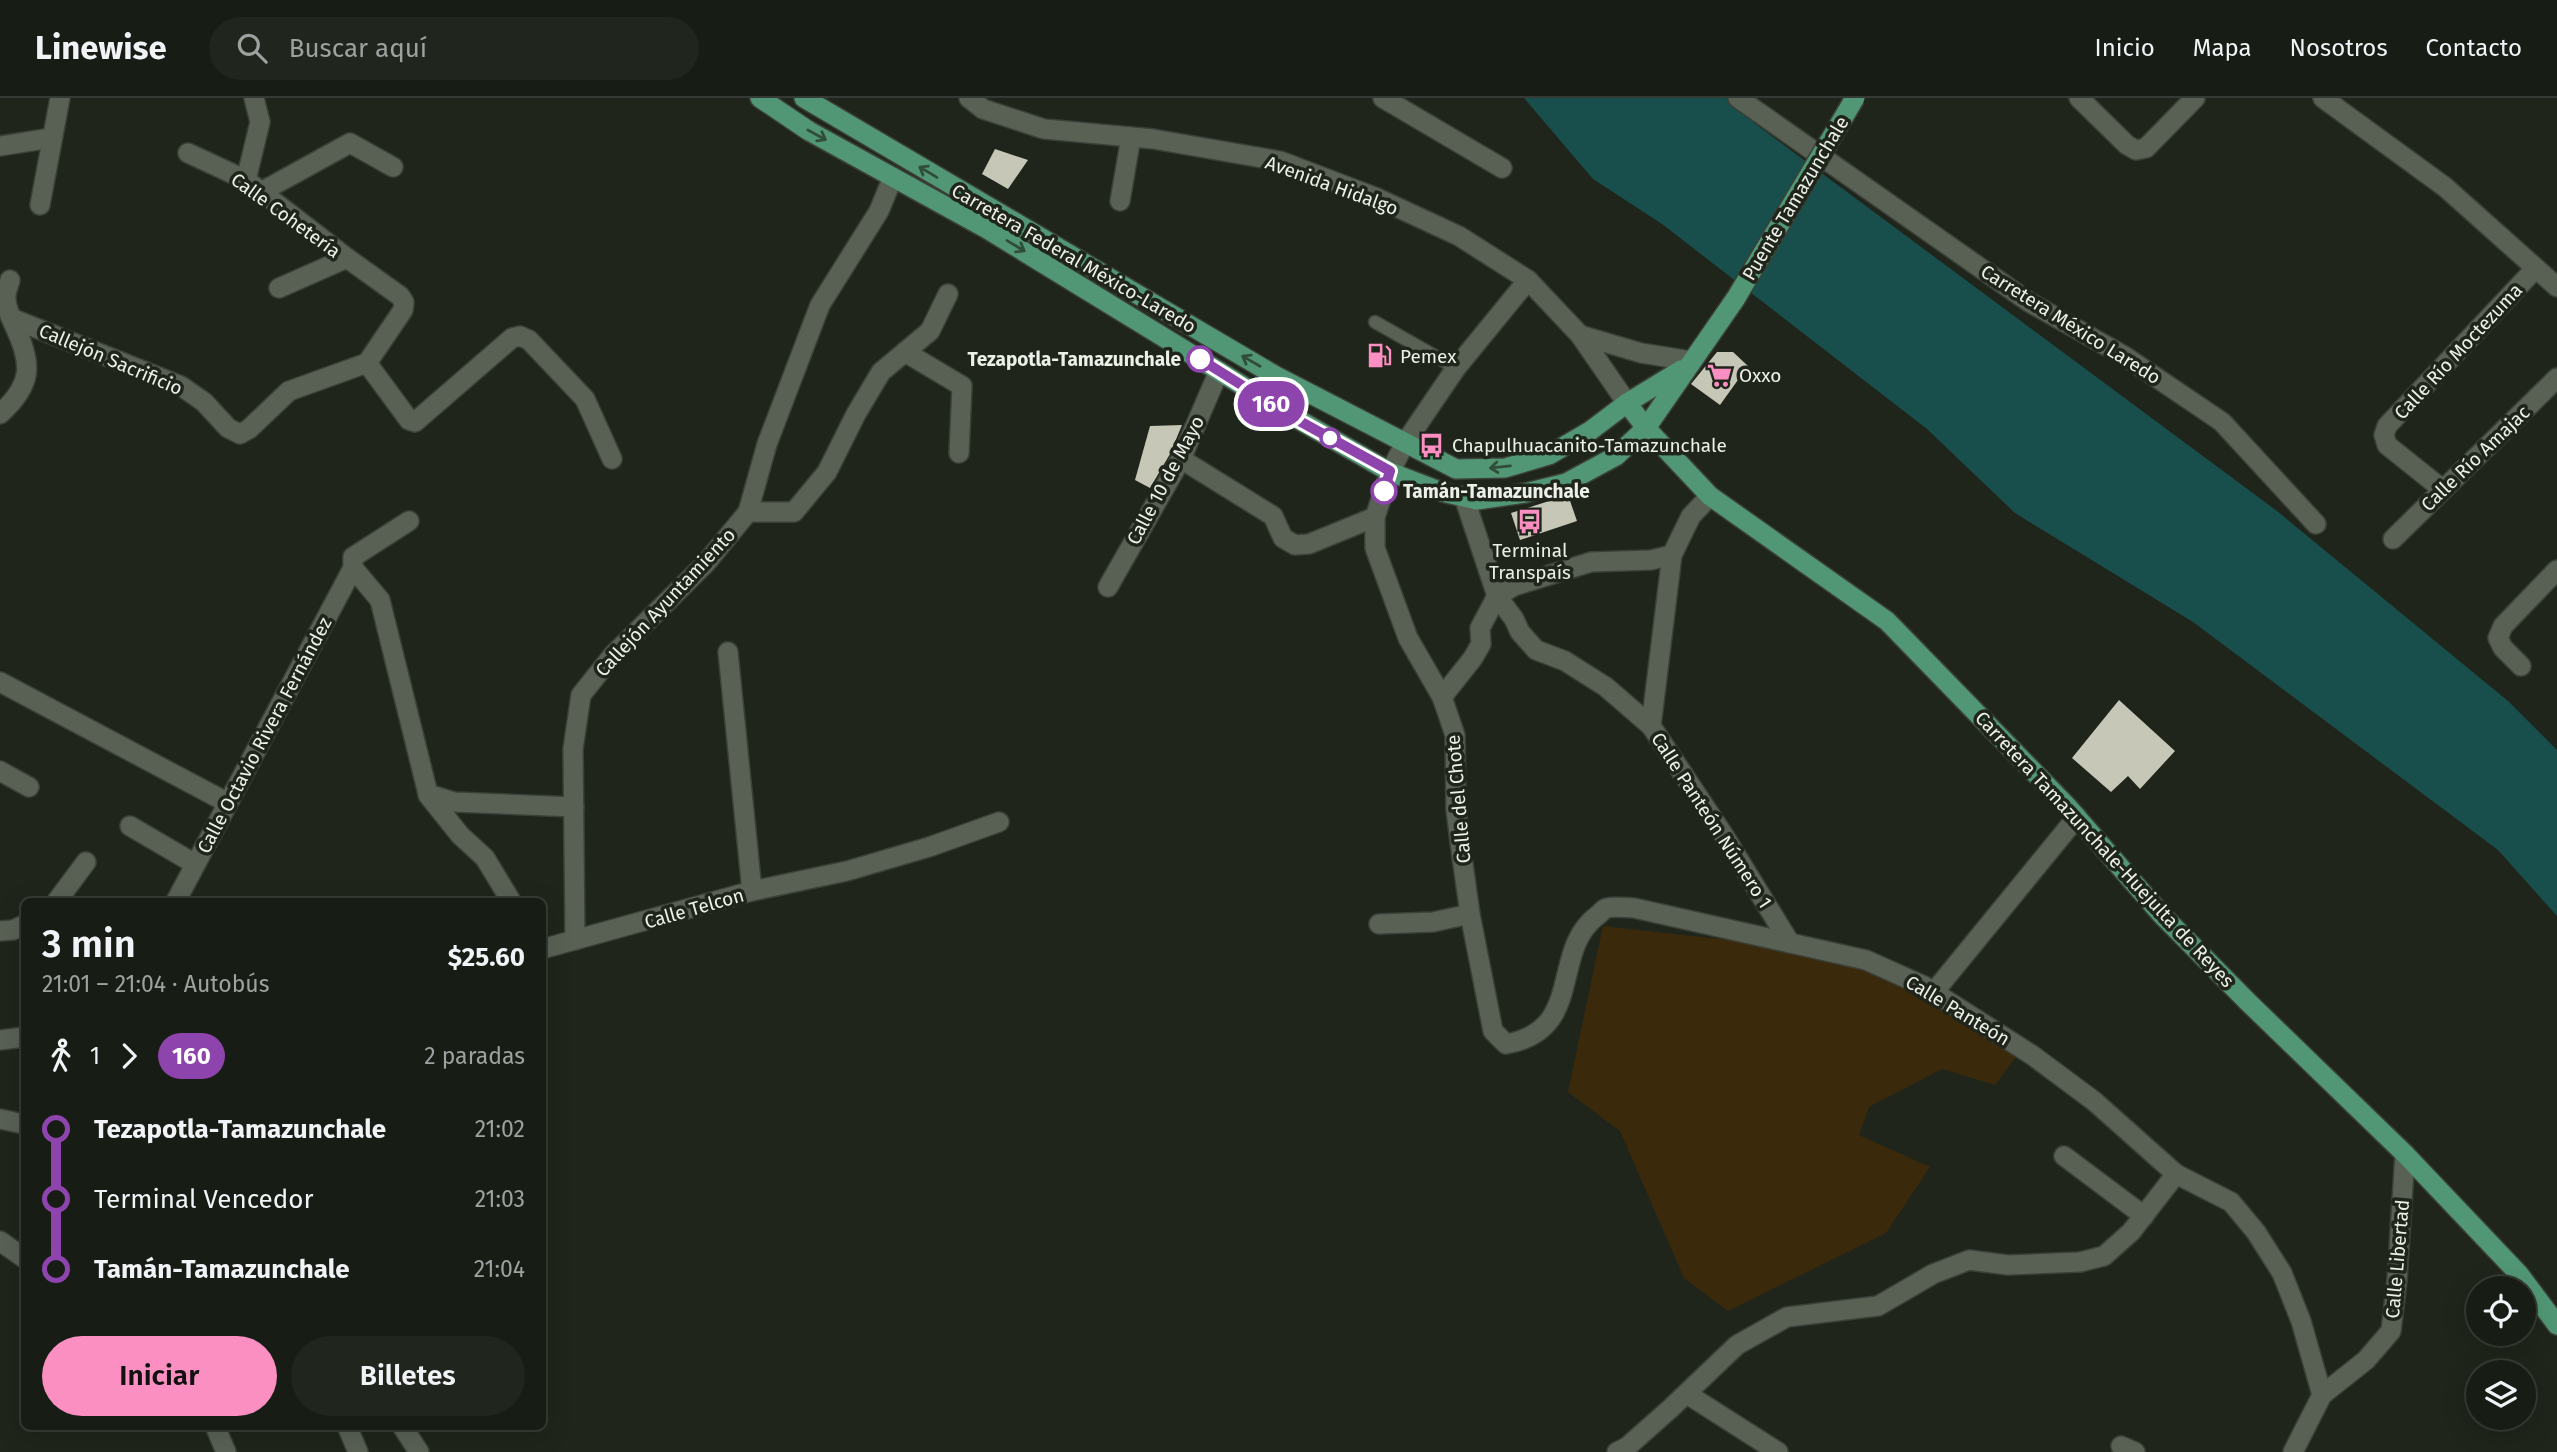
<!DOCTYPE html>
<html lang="es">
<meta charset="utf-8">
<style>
:root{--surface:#171c14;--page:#20251d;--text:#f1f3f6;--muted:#9ea1a0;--line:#363a34;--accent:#fc8fc1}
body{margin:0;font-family:"Fira Sans",sans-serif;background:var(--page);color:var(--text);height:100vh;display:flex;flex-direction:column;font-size:26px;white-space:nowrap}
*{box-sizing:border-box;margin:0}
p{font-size:23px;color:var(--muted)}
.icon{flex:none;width:38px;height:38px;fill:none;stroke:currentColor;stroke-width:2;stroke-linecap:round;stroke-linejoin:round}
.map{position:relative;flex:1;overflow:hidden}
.side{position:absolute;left:21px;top:800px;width:525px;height:532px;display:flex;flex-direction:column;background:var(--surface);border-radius:10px;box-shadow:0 7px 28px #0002,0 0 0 2px var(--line)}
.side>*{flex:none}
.badge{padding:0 14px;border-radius:23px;font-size:24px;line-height:46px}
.fabs{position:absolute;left:2466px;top:1178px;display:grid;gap:14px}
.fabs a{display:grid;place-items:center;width:70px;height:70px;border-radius:50%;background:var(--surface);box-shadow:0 7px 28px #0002,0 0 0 2px var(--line);font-size:35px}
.map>.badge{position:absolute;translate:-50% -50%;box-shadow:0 0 0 4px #fff}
.legs{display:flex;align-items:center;gap:10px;height:77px;padding:0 21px;font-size:23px}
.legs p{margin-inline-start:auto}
.headline{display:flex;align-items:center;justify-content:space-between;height:119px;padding:0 21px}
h1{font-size:38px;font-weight:600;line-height:52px}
.action{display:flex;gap:14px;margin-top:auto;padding:14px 21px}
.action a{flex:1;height:80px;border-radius:42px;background:var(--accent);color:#111;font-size:28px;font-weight:600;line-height:80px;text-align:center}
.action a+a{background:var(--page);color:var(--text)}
ul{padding:0 21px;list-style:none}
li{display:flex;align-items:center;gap:24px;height:70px;font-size:26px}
li i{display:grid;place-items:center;width:10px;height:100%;margin:0 9px;background:currentColor}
li i::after{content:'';width:18px;height:18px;margin:-9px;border:5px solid;border-radius:50%;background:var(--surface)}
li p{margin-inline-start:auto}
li:first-child i{background:linear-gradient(#0000 50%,currentColor 0)}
li:last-child i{background:linear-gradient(currentColor 50%,#0000 0)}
header{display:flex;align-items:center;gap:42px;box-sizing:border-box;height:98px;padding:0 35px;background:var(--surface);border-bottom:2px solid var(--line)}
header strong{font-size:33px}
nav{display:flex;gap:38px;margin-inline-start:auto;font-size:24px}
.search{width:490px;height:63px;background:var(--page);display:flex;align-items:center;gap:18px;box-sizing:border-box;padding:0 24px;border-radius:38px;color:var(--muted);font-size:26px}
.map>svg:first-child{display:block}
.green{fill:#3b290b}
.water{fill:#184f4c}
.building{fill:#c7c7b7}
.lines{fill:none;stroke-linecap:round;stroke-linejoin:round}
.service-casing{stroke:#3b4038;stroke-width:15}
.minor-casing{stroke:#3b4038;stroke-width:22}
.primary-casing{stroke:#3b4038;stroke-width:22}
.service{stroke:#596155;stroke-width:12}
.minor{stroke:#596155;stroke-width:19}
.primary{stroke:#519775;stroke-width:19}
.primary-bridge-casing{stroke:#3b4038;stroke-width:22;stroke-linecap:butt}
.primary-bridge{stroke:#519775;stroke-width:19}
.oneway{stroke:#304d3a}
.line-1-casing{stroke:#fff;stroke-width:16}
.line-1{stroke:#8e44ad;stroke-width:10}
.stop-1-dot{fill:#fff;stroke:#8e44ad;stroke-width:3.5}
.labels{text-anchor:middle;stroke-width:7;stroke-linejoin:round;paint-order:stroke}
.street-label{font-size:19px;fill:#ecf0e9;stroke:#1f251b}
.poi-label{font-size:19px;fill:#ecf0e9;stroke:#1f251b;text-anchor:start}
.stop-label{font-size:19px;font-weight:bold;fill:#ecf0e9;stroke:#1f251b;text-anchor:end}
</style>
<header>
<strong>Linewise</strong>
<div class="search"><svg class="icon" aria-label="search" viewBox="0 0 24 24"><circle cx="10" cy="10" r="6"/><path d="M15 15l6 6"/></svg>Buscar aquí</div>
<nav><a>Inicio</a><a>Mapa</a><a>Nosotros</a><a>Contacto</a></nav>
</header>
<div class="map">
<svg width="2557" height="1354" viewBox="0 0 2557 1354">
<rect width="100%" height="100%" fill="#1f251b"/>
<!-- green -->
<polygon class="green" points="1603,828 1835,854 2025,947 1995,987 1942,971 1869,1009 1859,1037 1930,1069 1886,1135 1728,1213 1684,1180 1620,1033 1568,994"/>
<!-- water -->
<polygon class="water" points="1524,0 1726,0 1754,25 2277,413 2508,603 2557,652 2557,818 2498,752 2193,524 2015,415 1927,331 1662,126 1593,81"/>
<!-- building -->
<g class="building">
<polygon points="995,51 1028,62 1008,91 982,76"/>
<polygon points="1717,254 1733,254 1748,268 1720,307 1691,286"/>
<polygon points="1182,327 1170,356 1150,390 1135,382 1150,328"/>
<polygon points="1568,397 1577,423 1520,442 1511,415"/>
<polygon points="2119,602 2175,653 2140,691 2128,678 2111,694 2072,660"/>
</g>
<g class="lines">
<defs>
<polyline id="service" points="1375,224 1456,270"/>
<g id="minor">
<polyline points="969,0 983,11 1044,31 1153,41 1280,63 1377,100 1459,138 1528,182 1580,237 1627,305"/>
<polyline points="1383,0 1502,70"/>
<polyline points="1738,0 2029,204 2126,259 2222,324 2316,426"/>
<polyline points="2079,0 2127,47 2136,52 2146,50 2195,0"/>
<polyline points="2323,0 2445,89 2557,189"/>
<polyline points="0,48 51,40"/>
<polyline points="188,55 246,82 347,160 400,198 404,204 403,212 367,265"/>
<polyline points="246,82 260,24 254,0"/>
<polyline points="261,94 350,45 393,69"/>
<polyline points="1120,103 1131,39"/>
<polyline points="40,107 60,0"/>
<path d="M1528 182 1456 270 1405 345 1390 374 1375 419V450L1408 540 1442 599 1455 637 1456 712 1462 759 1470 816 1493 933 1506 946C1586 932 1549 853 1598 817 1601 815 1603 811 1607 810 1614 808 1626 810 1634 810L1866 862 1924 888 2032 957 2094 1003 2176 1076 2231 1104 2256 1134 2282 1175 2301 1223 2322 1297"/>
<polyline points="279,190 347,160"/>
<polyline points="11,220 181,288 204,304 228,330 240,336 249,331 289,293 367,265"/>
<polyline points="1580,237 1641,255 1691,263"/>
<polyline points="905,254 962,288 959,355"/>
<polyline points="367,265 409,322 415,324 512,240 520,238 529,242 585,301 612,361"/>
<path d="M0 316C32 287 33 267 15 229 11 220 5 208 6 198 6 193 9 187 10 182"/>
<polyline points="1181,361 1273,418 1283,440 1295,447 1309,446 1375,419"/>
<polyline points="2442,391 2387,347 2384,337 2387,328 2535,171"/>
<polyline points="1710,398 1691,418 1672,457 1651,628 1723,736 1790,845"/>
<polyline points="1464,399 1497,498 1514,521 1520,534 1536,552 1565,563 1606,589 1651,628"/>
<polyline points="748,414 794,414 827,374 856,316 881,274 930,233 948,196"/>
<polyline points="2393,441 2557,280"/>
<polyline points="353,470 380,502 428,696 454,704 574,709"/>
<polyline points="1108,489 1181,361 1219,273"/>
<polyline points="728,554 752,793"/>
<polyline points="2521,568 2503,550 2498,540 2503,528 2557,472"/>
<polyline points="0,584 228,705"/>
<polyline points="1442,599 1473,560 1481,546 1480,530 1497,498 1514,488 1591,464 1651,462 1672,457"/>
<polyline points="0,673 29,689"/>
<polyline points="428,697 460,737 485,760 511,803"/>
<polyline points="130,728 195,766"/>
<polyline points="57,803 86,764"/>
<polyline points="176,803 353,470 353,459 409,423"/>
<polyline points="1379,826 1433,824 1470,816"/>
<polyline points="0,833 13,832 24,827"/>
<polyline points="575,842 573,651 581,597 613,557 706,465 748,414 767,346 820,207 879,113 893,79"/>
<polyline points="542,851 752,793 847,773 929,749 999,724"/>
<polyline points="1934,894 2077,719"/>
<polyline points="0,942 24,939"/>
<polyline points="0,1021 24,1026"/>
<polyline points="2064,1058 2144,1118"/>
<polyline points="0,1143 24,1160"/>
<polyline points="1687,1296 1778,1354"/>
<polyline points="215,1328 226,1354"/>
<polyline points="347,1328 358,1354"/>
<polyline points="402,1328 419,1354"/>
<polyline points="2121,1348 2135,1354"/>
<polyline points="1617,1354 1627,1349 1671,1310 1737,1247 1787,1219 1878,1208 1933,1176 1969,1162 2008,1167 2080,1164 2104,1158 2131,1134 2176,1076"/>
<polyline points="2293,1354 2322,1297 2366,1262 2391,1233 2397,1182 2405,1056"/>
</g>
<g id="primary">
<polyline points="760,0 809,33 987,131 1294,319 1390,374 1442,394 1477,402 1525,395 1566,385 1616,358 1646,330 1736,200"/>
<polyline points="804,0 1276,278 1456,371 1505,370 1549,357 1590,333 1627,305 1681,272"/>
<polyline points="1627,305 1646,330 1710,398 1887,523 2067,708 2161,816 2248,904 2405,1056 2519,1176 2557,1227"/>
</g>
</defs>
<!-- service casing -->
<use href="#service" class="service-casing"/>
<!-- minor casing -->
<use href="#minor" class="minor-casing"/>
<!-- primary casing -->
<use href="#primary" class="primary-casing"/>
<!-- service -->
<use href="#service" class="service"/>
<!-- minor -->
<use href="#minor" class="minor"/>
<!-- primary -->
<use href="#primary" class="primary"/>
<defs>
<polyline id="primary-bridge" points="1736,200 1855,0"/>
</defs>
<!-- primary-bridge casing -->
<use href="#primary-bridge" class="primary-bridge-casing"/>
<!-- primary-bridge -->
<use href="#primary-bridge" class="primary-bridge"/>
</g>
<!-- one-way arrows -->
<defs><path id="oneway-shaft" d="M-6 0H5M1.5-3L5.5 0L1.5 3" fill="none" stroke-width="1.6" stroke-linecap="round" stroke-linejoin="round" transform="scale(1.75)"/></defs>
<g class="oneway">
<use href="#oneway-shaft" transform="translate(817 37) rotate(29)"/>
<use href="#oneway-shaft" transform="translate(928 74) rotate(-149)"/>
<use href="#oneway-shaft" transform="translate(1016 148) rotate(31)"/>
<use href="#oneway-shaft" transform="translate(1251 263) rotate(-150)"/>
<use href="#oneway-shaft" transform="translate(1500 369) rotate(174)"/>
</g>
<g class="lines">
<defs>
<polyline id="line-1" points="1200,261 1294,320 1390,373 1384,393"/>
</defs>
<!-- line-1 casing -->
<use href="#line-1" class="line-1-casing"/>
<!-- line-1 -->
<use href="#line-1" class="line-1"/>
</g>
<!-- icons -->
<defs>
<symbol id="fuel-bare" viewBox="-9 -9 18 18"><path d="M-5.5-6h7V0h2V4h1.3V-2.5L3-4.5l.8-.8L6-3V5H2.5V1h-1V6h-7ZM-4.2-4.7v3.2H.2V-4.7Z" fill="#fc8fc1" stroke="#1f251b" stroke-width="2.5" paint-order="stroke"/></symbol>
<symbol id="supermarket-bare" viewBox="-9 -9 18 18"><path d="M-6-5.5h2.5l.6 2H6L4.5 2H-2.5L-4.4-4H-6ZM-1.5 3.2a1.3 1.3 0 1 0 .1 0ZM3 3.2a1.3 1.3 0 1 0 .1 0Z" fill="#fc8fc1" stroke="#1f251b" stroke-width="2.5" paint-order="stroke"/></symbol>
<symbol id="bus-bare" viewBox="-9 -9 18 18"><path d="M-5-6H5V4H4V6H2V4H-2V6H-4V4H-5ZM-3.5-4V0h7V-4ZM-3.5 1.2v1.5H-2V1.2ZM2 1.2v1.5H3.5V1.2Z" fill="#fc8fc1" stroke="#1f251b" stroke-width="2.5" paint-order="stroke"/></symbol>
</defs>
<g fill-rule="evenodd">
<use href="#fuel-bare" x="1362" y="240" width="35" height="35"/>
<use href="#supermarket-bare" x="1702" y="260" width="35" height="35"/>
<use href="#bus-bare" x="1414" y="330" width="35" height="35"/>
<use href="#bus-bare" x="1512" y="406" width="35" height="35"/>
</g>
<!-- markers -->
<g class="stop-1-dot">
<circle cx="1200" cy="261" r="12"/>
<circle cx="1330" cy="340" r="9"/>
<circle cx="1384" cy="393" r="12"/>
</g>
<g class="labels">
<!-- street labels -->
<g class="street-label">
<text transform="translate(1332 87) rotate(20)" y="7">Avenida Hidalgo</text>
<text transform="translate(1795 100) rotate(-59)" y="7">Puente Tamazunchale</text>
<text transform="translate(286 117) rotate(36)" y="7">Calle Cohetería</text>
<text transform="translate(1074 160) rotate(30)" y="7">Carretera Federal México-Laredo</text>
<text transform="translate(2071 226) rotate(32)" y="7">Carretera México Laredo</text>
<text transform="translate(2458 253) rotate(-47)" y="7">Calle Río Moctezuma</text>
<text transform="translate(111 261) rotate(23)" y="7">Callejón Sacrificio</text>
<text transform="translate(2475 360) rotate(-44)" y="7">Calle Río Amajac</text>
<text transform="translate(1165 382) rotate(-62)" y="7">Calle 10 de Mayo</text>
<text transform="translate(665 504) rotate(-47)" y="7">Callejón Ayuntamiento</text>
<text transform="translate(264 637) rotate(-62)" y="7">Calle Octavio Rivera Fernández</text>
<text transform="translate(1458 701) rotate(-95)" y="7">Calle del Chote</text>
<text transform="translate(1712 722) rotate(57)" y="7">Calle Panteón Número 1</text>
<text transform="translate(2105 751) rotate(47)" y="7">Carretera Tamazunchale-Huejulta de Reyes</text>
<text transform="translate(694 810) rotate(-16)" y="7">Calle Telcon</text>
<text transform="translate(1958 912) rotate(31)" y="7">Calle Panteón</text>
<text transform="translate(2397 1161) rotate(-85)" y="7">Calle Libertad</text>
</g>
<!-- poi labels -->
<g class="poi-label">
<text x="1400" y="265">Pemex</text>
<text x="1739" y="284">Oxxo</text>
<text x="1452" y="354">Chapulhuacanito-Tamazunchale</text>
<text x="1530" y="459" text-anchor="middle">Terminal<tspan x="1530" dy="22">Transpaís</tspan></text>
</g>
<!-- stop labels -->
<g class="stop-label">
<text x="1181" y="268">Tezapotla-Tamazunchale</text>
<text x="1403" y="400" text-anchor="start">Tamán-Tamazunchale</text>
</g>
</g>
</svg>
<div class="fabs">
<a><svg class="icon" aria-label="locate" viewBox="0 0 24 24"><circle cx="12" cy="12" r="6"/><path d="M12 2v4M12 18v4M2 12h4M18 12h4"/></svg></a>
<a><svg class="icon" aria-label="layers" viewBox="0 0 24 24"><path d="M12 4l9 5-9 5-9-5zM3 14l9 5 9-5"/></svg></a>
</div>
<b class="badge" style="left:1271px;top:306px;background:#8e44ad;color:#fff">160</b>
<section class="side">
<div class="headline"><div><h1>3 min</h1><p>21:01 – 21:04 · Autobús</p></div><b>$25.60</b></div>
<div class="legs"><svg class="icon" aria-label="walk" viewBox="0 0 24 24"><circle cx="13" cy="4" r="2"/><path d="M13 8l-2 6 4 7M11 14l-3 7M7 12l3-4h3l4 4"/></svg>1<svg class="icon" aria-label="forward" viewBox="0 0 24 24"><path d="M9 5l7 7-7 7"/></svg><b class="badge" style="background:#8e44ad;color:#fff">160</b><p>2 paradas</p></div>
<ul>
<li><i style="color:#8e44ad"></i><b>Tezapotla-Tamazunchale</b><p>21:02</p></li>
<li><i style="color:#8e44ad"></i><span>Terminal Vencedor</span><p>21:03</p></li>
<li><i style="color:#8e44ad"></i><b>Tamán-Tamazunchale</b><p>21:04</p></li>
</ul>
<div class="action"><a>Iniciar</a><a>Billetes</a></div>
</section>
</div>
